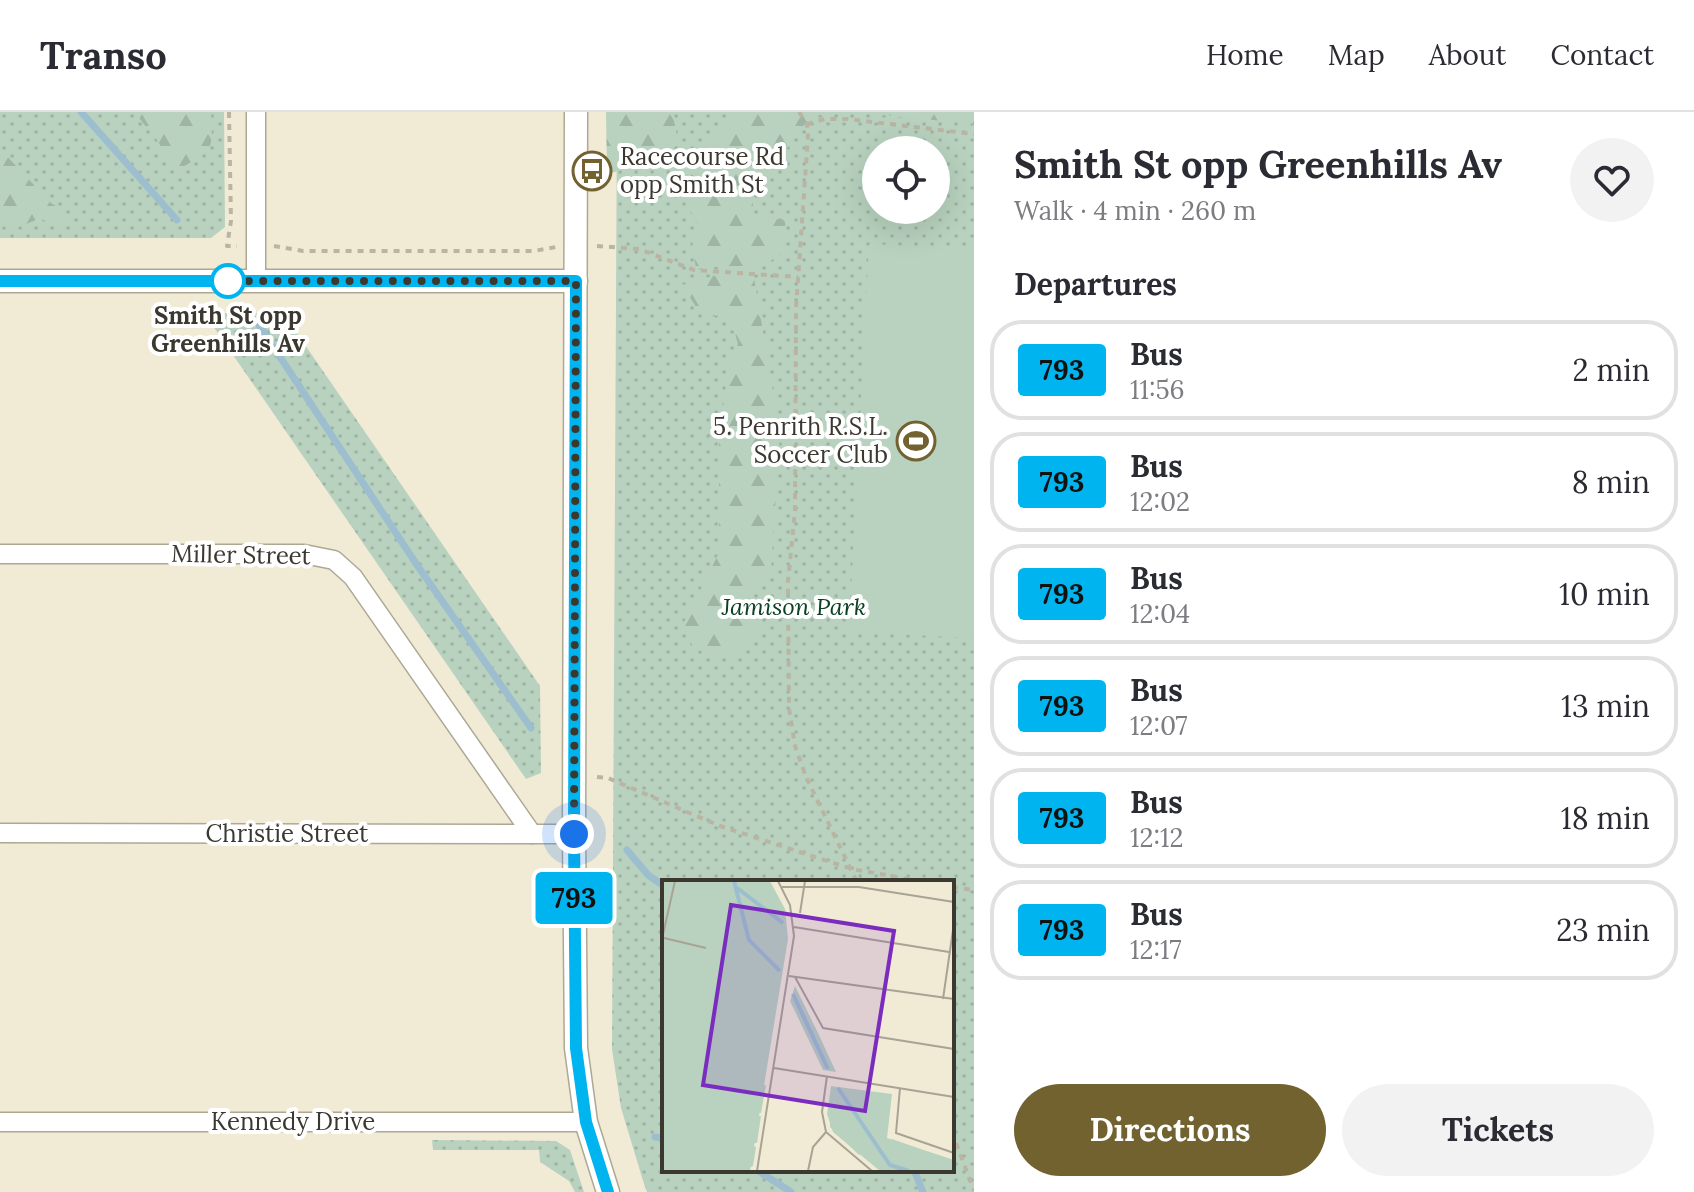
<!DOCTYPE html>
<meta charset="utf-8">
<style>
:root{--surface:#fff;--page:#f2f2f3;--text:#2b2b33;--muted:#7c7c81;--line:#e1e1e2;--accent:#726230}
body{margin:0;font-family:Lora,serif;background:var(--page);color:var(--text);height:100vh;display:flex;flex-direction:column;font-size:30px;white-space:nowrap}
*{box-sizing:border-box;margin:0}
p{font-size:26px;color:var(--muted)}
.icon{flex:none;width:44px;height:44px;fill:none;stroke:currentColor;stroke-width:2;stroke-linecap:round;stroke-linejoin:round}
.map{position:relative;flex:1;overflow:hidden}
.sheet{display:flex;flex-direction:column;background:var(--surface);width:720px}
.sheet>*{flex:none}
.badge{padding:0 16px;border-radius:6px;font-size:28px;line-height:52px}
.tools{position:absolute;left:862px;top:24px;display:grid;gap:16px}
.tools a{display:grid;place-items:center;width:88px;height:88px;border-radius:50%;background:var(--surface);box-shadow:0 8px 32px #0002;font-size:40px}
.you{position:absolute;width:40px;height:40px;margin:-20px;border:6px solid #fff;border-radius:50%;background:#1a73e8;box-shadow:0 0 0 12px #1a73e833}
.map>.badge{position:absolute;translate:-50% -50%;box-shadow:0 0 0 4px #fff}
h2{padding:0 40px;font-size:30px;line-height:72px}
.round{display:grid;place-items:center;flex:none;width:84px;height:84px;border-radius:42px;background:var(--page)}
.summary{display:flex;align-items:center;justify-content:space-between;height:136px;padding:0 40px}
h1{font-size:38px;font-weight:700;line-height:60px}
.cta{display:flex;gap:16px;margin-top:auto;padding:16px 40px}
.cta a{flex:1;height:92px;border-radius:48px;background:var(--accent);color:#fff;font-size:32px;font-weight:700;line-height:92px;text-align:center}
.cta a+a{background:var(--page);color:var(--text)}
ul{padding:0;list-style:none}
li{display:flex;align-items:center;gap:24px;height:100px;margin:0 16px 12px;padding:0 24px;border:4px solid var(--line);border-radius:32px}
li div{flex:1}
li b{display:block;font-size:30px}
li em{font-style:normal}
li .badge{min-width:88px;font-weight:700;text-align:center}
header{display:flex;align-items:center;gap:48px;box-sizing:border-box;height:112px;padding:0 40px;background:var(--surface);border-bottom:2px solid var(--line)}
header strong{font-size:38px}
nav{display:flex;gap:44px;margin-inline-start:auto;font-size:28px}
main{display:flex;flex:1;min-height:0}
.map>svg:first-child{display:block}
.grass{fill:url(#grass-dots);fill-rule:evenodd}
.forest{fill:url(#forest-firs)}
.garden{fill:#b8d2bf}
.lines{fill:none;stroke-linecap:round;stroke-linejoin:round}
.stream{stroke:#9cbecf;stroke-width:7}
.minor-casing{stroke:#ada894;stroke-width:21}
.tertiary-casing{stroke:#ada894;stroke-width:25}
.path{stroke:#bab4a3;stroke-width:4;stroke-dasharray:6 6;stroke-linecap:butt}
.minor{stroke:#fff;stroke-width:18}
.tertiary{stroke:#fff;stroke-width:22}
.line-casing{stroke:#fff;stroke-width:18}
.line{stroke:#00b5ef;stroke-width:12}
.walk{stroke:#3b3830;stroke-width:8;stroke-dasharray:0 14.4}
.stop-dot{fill:#fff;stroke:#00b5ef;stroke-width:4}
.labels{text-anchor:middle;stroke-width:8;stroke-linejoin:round;paint-order:stroke}
.poi-label{font-size:24px;fill:#3b3830;stroke:#fff;text-anchor:start}
.stop-label{font-size:24px;font-weight:bold;fill:#3b3830;stroke:#fff}
.street-label{font-size:24px;fill:#3b3830;stroke:#fff}
.park-label{font-size:24px;font-style:italic;fill:#0a4024;stroke:#fff}
.inset-river{fill:none;stroke:#9cbecf;stroke-width:4}
.inset-road{fill:none;stroke:#a8a394;stroke-width:2}
.view{fill:#7b2cbf;fill-opacity:0.15;stroke:#7b2cbf;stroke-width:4}
.inset-edge{fill:none;stroke:#3b3830;stroke-width:4}
</style>
<header>
<strong>Transo</strong>
<nav><a>Home</a><a>Map</a><a>About</a><a>Contact</a></nav>
</header>
<main>
<div class="map">
<svg width="974" height="1080" viewBox="0 0 974 1080">
<defs>
<pattern id="grass-dots" width="8" height="8" patternUnits="userSpaceOnUse" patternTransform="scale(2)"><rect width="8" height="8" fill="#b8d2bf"/><path d="M2 2h.1M6 6h.1" fill="none" stroke="#9fb5a4" stroke-width="1.8" stroke-linecap="round"/></pattern>
<pattern id="forest-firs" width="22" height="20" patternUnits="userSpaceOnUse" patternTransform="scale(2)"><rect width="22" height="20" fill="#b8d2bf"/><path d="M5 1l3.5 6h-7zM16 11l3.5 6h-7z" fill="#9fb5a4"/></pattern>
</defs>
<rect width="100%" height="100%" fill="#f1ebd6"/>
<!-- grass -->
<g class="grass">
<polygon points="0,0 224,0 225,115 211,126 0,126"/>
<path d="M617 0H974V1080H647L644 1072 621 996 612 937ZM876 38H936V98H876ZM664 770H952V1058H664Z"/>
<polygon points="204,201 283,201 540,574 541,661 526,667"/>
<polygon points="432,1028 556,1029 570,1038 584,1080 575,1080 569,1069 540,1050 539,1038 433,1038"/>
</g>
<!-- forest -->
<g class="forest">
<path d="M134 0H211C213 42 213 37 178 58L172 56 158 29Z"/>
<polygon points="606,0 672,0 678,28 662,48 607,62"/>
<polygon points="736,0 852,0 811,4 754,79 752,104 785,108 786,139 753,160 780,321 771,458 753,473 752,499 763,513 745,540 721,546 693,536 684,510 719,441 719,327 728,256 738,232 729,200 704,207 682,173 714,164 726,154 696,157 692,127 700,116 672,66"/>
<polygon points="881,0 974,0 974,12 882,3"/>
<polygon points="0,37 51,91 64,99 69,106 64,112 50,113 41,106 16,116 0,114"/>
</g>
<!-- garden -->
<polygon class="garden" points="869,132 974,137 974,526 849,520"/>
<g class="lines">
<!-- stream -->
<g class="stream">
<polyline points="81,0 177,108"/>
<polyline points="259,213 417,453 531,616"/>
<polyline points="627,738 648,763 664,774"/>
<polyline points="655,1025 664,1026"/>
<polyline points="757,1058 791,1080"/>
<polyline points="914,1058 923,1080"/>
</g>
<defs>
<g id="minor">
<polyline points="256,0 256,169"/>
<polyline points="0,442 304,442 334,448 353,465 532,722"/>
<polyline points="0,721 574,722"/>
<polyline points="0,1010 586,1010"/>
</g>
<g id="tertiary">
<polyline points="576,0 574,722 576,936 586,1010 608,1080"/>
<polyline points="0,169 576,169"/>
</g>
</defs>
<!-- minor casing -->
<use href="#minor" class="minor-casing"/>
<!-- tertiary casing -->
<use href="#tertiary" class="tertiary-casing"/>
<!-- path -->
<g class="path">
<polyline points="229,0 231,109 227,134 237,134"/>
<polyline points="799,0 807,12 808,24 796,196 795,398 788,470 789,596 795,634 806,665 857,770"/>
<polyline points="807,12 825,7 847,7 974,22"/>
<polyline points="274,134 303,139 534,139 556,135"/>
<polyline points="597,134 639,137 694,158 798,165"/>
<polyline points="597,665 608,666 720,714 852,757 925,770"/>
<polyline points="952,775 974,778"/>
<polyline points="952,1020 974,1079"/>
</g>
<!-- minor -->
<use href="#minor" class="minor"/>
<!-- tertiary -->
<use href="#tertiary" class="tertiary"/>
</g>
<g class="lines">
<defs>
<polyline id="line" points="0,169 576,169 574,722 576,936 586,1010 608,1080"/>
</defs>
<!-- line casing -->
<use href="#line" class="line-casing"/>
<!-- line -->
<use href="#line" class="line"/>
<!-- walk -->
<polyline class="walk" points="228,169 224,169 576,169 574,722"/>
</g>
<!-- icons -->
<defs>
<symbol id="bus-ring" viewBox="-11 -11 22 22"><circle r="9.5" fill="#fff" stroke="#726230" stroke-width="1.5"/><path d="M-5-6H5V4H4V6H2V4H-2V6H-4V4H-5ZM-3.5-4V0h7V-4ZM-3.5 1.2v1.5H-2V1.2ZM2 1.2v1.5H3.5V1.2Z" fill="#726230"/></symbol>
<symbol id="stadium-ring" viewBox="-11 -11 22 22"><circle r="9.5" fill="#fff" stroke="#726230" stroke-width="1.5"/><path d="M0-5a6.5 5 0 1 0 0 10a6.5 5 0 1 0 0-10ZM-3.5-1.8h7v3.6h-7Z" fill="#726230"/></symbol>
</defs>
<g fill-rule="evenodd">
<use href="#bus-ring" x="570" y="37" width="44" height="44"/>
<use href="#stadium-ring" x="894" y="307" width="44" height="44"/>
</g>
<!-- markers -->
<circle class="stop-dot" cx="228" cy="169" r="16"/>
<g class="labels">
<!-- poi labels -->
<g class="poi-label">
<text x="620" y="53">Racecourse Rd<tspan x="620" dy="28">opp Smith St</tspan></text>
<text x="888" y="323" text-anchor="end">5. Penrith R.S.L.<tspan x="888" dy="28">Soccer Club</tspan></text>
</g>
<!-- stop labels -->
<g class="stop-label">
<text x="228" y="212">Smith St opp<tspan x="228" dy="28">Greenhills Av</tspan></text>
</g>
<!-- street labels -->
<g class="street-label">
<text transform="translate(241 443) rotate(1)" y="8">Miller Street</text>
<text x="287" y="730">Christie Street</text>
<text x="293" y="1018">Kennedy Drive</text>
</g>
<!-- park labels -->
<g class="park-label">
<text x="794" y="503">Jamison Park</text>
</g>
</g>
<!-- overview -->
<g transform="translate(662 768)">
<rect width="292" height="292" fill="#f1ebd6"/>
<path d="M0 1H108L123 29 126 59 88 291H0ZM133 106 156 153 174 192 161 190 128 121ZM169 206 230 214 225 258 292 280V291H218L171 252 165 234Z" fill="#b8d2bf"/>
<path d="M93 121 103 128 86 173 94 184 87 186 93 202 71 217 33 212 11 257 0 267 21 205 16 202 4 243 9 211 5 195 14 190 57 210 68 209 80 198 76 187 82 184V157ZM104 205 99 233 74 230 73 223 91 213 94 206ZM194 212 228 217 222 257 212 237ZM176 217 205 270 197 275 168 247V220ZM75 233 99 236 95 263H84L94 267 91 286 78 291 59 284 84 285ZM230 259 289 280 286 287H263L237 275 226 265Z" fill="#b8d2bf"/>
<path d="M22 1H56L48 54 14 49ZM0 82 15 89 24 103 35 105 25 165 14 164 0 174ZM41 115 75 122 62 186 28 179Z" fill="#b8d2bf"/>
<path class="inset-river" d="M72 1 87 60 118 91M75 8 121 43M131 114 166 189M176 208 228 285 247 291"/>
<path class="inset-road" d="M120 7H197L292 22M138 33 143 1M132 47 287 72M2 58 44 68M0 59 13 1M127 96 292 119M133 97 161 148 292 169M281 119 292 43M112 188 292 217M165 196 160 232 164 252 210 291M238 208 234 253 292 273M95 291 132 56 128 25 116 1M146 291 151 267 164 252"/>
<path class="view" d="M69 25 232 51 203 231 41 205Z"/>
<rect width="292" height="292" class="inset-edge"/>
</g>
</svg>
<div class="tools">
<a><svg class="icon" aria-label="locate" viewBox="0 0 24 24"><circle cx="12" cy="12" r="6"/><path d="M12 2v4M12 18v4M2 12h4M18 12h4"/></svg></a>
</div>
<div class="you" style="left:574px;top:722px"></div>
<b class="badge" style="left:574px;top:786px;background:#00b5ef;color:#111">793</b>
</div>
<section class="sheet">
<div class="summary"><div><h1>Smith St opp Greenhills Av</h1><p>Walk · 4 min · 260 m</p></div><a class="round"><svg class="icon" aria-label="heart" viewBox="0 0 24 24"><path d="M12 20l-8-8c-3-5 5-10 8-4 3-6 11-1 8 4z"/></svg></a></div>
<h2>Departures</h2>
<ul>
<li><span class="badge" style="background:#00b5ef;color:#111">793</span><div><b>Bus</b><p>11:56</p></div><em>2 min</em></li>
<li><span class="badge" style="background:#00b5ef;color:#111">793</span><div><b>Bus</b><p>12:02</p></div><em>8 min</em></li>
<li><span class="badge" style="background:#00b5ef;color:#111">793</span><div><b>Bus</b><p>12:04</p></div><em>10 min</em></li>
<li><span class="badge" style="background:#00b5ef;color:#111">793</span><div><b>Bus</b><p>12:07</p></div><em>13 min</em></li>
<li><span class="badge" style="background:#00b5ef;color:#111">793</span><div><b>Bus</b><p>12:12</p></div><em>18 min</em></li>
<li><span class="badge" style="background:#00b5ef;color:#111">793</span><div><b>Bus</b><p>12:17</p></div><em>23 min</em></li>
</ul>
<div class="cta"><a>Directions</a><a>Tickets</a></div>
</section>
</main>
